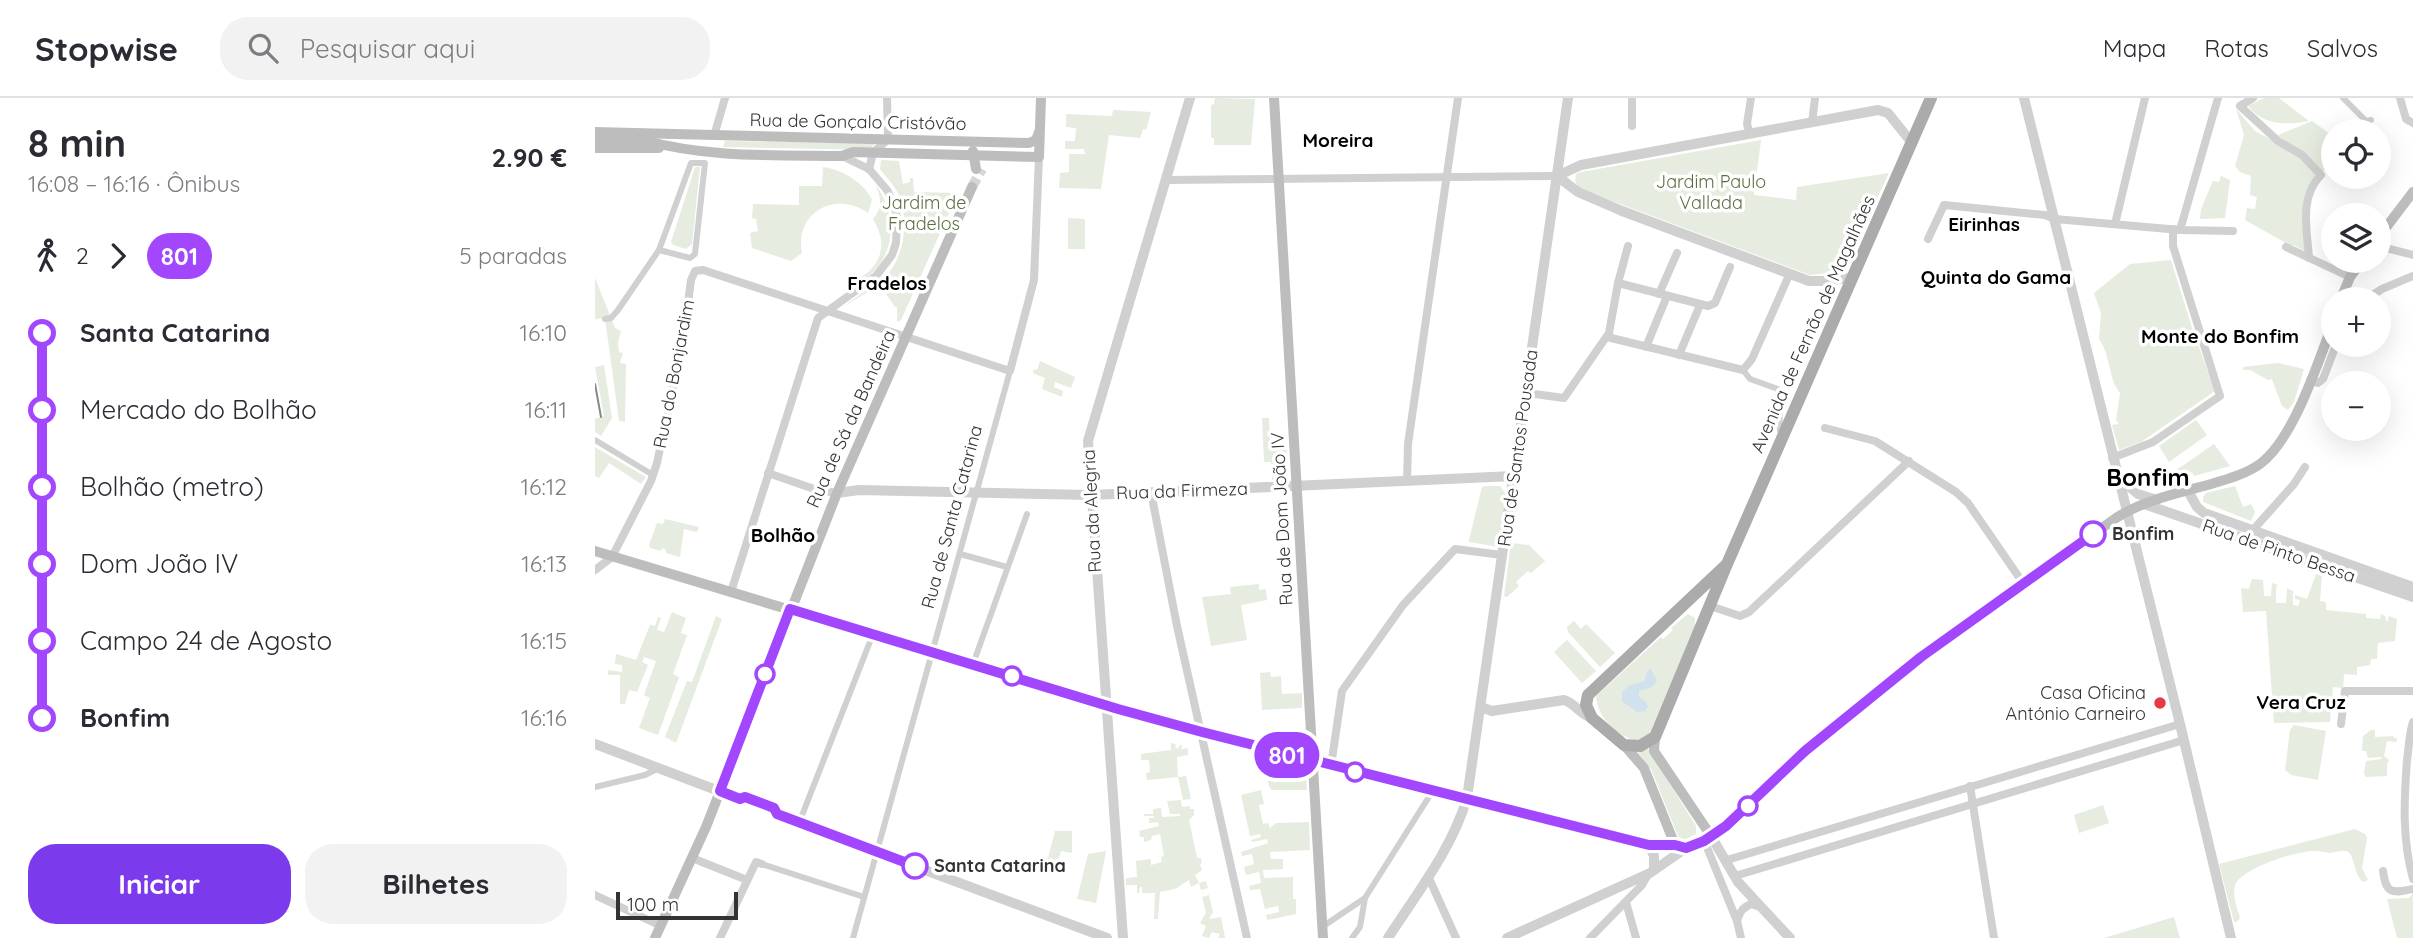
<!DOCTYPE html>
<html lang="pt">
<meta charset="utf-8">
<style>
:root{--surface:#fff;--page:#f2f2f3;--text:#2b2b33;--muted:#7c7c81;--line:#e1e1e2;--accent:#7c3aed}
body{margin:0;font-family:Quicksand,sans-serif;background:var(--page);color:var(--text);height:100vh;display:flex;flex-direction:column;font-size:26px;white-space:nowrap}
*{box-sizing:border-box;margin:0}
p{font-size:23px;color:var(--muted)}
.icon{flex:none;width:38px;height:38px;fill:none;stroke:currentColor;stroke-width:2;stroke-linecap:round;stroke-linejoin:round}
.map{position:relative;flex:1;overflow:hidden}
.panel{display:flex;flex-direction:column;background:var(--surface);width:595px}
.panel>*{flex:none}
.badge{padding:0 14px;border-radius:23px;font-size:24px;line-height:46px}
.tools{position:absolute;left:1726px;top:21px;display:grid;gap:14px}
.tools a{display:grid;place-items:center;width:70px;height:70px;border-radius:50%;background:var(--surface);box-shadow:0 7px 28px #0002;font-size:35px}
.scale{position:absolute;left:21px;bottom:18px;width:122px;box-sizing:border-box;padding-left:7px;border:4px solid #333;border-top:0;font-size:19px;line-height:24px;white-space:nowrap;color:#333;-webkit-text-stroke:5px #fff;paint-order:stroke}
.map>.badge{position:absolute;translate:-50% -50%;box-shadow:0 0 0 4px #fff}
.legs{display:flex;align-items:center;gap:10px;height:77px;padding:0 28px;font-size:23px}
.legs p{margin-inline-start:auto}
.head{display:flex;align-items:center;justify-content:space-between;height:119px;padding:0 28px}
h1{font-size:38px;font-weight:700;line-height:52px}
.primary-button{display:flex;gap:14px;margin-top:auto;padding:14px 28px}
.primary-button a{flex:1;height:80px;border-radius:28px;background:var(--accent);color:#fff;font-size:28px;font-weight:700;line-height:80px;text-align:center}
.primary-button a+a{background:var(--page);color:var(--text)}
ul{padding:0 28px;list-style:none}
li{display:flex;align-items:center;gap:24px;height:77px;font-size:26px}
li i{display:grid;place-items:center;width:10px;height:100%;margin:0 9px;background:currentColor}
li i::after{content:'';width:18px;height:18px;margin:-9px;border:5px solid;border-radius:50%;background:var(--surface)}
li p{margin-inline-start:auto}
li:first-child i{background:linear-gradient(#0000 50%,currentColor 0)}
li:last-child i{background:linear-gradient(currentColor 50%,#0000 0)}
header{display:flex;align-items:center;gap:42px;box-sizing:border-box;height:98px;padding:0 35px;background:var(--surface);border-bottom:2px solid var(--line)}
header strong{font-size:33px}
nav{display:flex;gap:38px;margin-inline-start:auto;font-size:24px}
.search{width:490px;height:63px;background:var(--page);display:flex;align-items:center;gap:18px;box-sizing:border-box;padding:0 24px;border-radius:28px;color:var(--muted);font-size:26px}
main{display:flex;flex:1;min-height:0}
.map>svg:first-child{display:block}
.green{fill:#e6ecdf}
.water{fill:#cfe2ee}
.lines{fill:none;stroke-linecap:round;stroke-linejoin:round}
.secondary-tunnel{stroke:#d6d6d6;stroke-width:10;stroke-dasharray:10 5;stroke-linecap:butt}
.pedestrian{stroke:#d0d0d0;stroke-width:6}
.minor{stroke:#d0d0d0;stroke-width:8}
.tertiary{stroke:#d0d0d0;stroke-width:10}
.secondary{stroke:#bdbdbd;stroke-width:10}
.primary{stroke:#ababab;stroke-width:12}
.tram{stroke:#888;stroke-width:2}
.line-1-casing{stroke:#fff;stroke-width:16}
.line-1{stroke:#a347ff;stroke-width:10}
.stop-1-dot{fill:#fff;stroke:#a347ff;stroke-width:3.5}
.poi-dot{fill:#e63946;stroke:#fff;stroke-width:2.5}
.labels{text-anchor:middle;stroke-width:7;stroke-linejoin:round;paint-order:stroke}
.street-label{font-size:18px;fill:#333;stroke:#fff}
.park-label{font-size:18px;fill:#56703f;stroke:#fff}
.stop-label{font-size:18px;font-weight:bold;fill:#333;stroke:#fff;text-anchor:start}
.poi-label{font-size:18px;fill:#333;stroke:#fff;text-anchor:end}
.neighbourhood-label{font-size:19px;font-weight:bold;fill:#000;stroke:#fff}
.district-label{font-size:24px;font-weight:bold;fill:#000;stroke:#fff}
</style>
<header>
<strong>Stopwise</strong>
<div class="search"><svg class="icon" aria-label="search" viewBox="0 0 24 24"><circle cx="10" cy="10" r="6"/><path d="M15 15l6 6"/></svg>Pesquisar aqui</div>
<nav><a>Mapa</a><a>Rotas</a><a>Salvos</a></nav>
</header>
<main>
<section class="panel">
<div class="head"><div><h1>8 min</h1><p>16:08 – 16:16 · Ônibus</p></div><b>2.90 €</b></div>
<div class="legs"><svg class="icon" aria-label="walk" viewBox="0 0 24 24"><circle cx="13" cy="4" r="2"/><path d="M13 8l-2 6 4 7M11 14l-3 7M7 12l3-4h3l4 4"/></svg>2<svg class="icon" aria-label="forward" viewBox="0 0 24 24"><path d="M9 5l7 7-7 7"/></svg><b class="badge" style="background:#a347ff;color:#fff">801</b><p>5 paradas</p></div>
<ul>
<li><i style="color:#a347ff"></i><b>Santa Catarina</b><p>16:10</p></li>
<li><i style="color:#a347ff"></i><span>Mercado do Bolhão</span><p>16:11</p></li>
<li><i style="color:#a347ff"></i><span>Bolhão (metro)</span><p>16:12</p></li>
<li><i style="color:#a347ff"></i><span>Dom João IV</span><p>16:13</p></li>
<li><i style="color:#a347ff"></i><span>Campo 24 de Agosto</span><p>16:15</p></li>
<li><i style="color:#a347ff"></i><b>Bonfim</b><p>16:16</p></li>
</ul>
<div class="primary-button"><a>Iniciar</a><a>Bilhetes</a></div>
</section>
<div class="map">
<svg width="1818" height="840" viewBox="0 0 1818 840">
<rect width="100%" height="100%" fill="#fff"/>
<!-- green -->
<g class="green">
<polygon points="620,0 660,1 656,47 619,47 619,40 616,40 616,7 619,6"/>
<path d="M1669 0H1684L1714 23C1693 27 1668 28 1653 8Z"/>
<polygon points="1641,11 1660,33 1704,57 1723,77 1714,88 1710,153 1698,147 1696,148 1650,122 1652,110 1660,111 1662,99 1655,97 1656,78 1645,74 1640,68 1649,37"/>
<polygon points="518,12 556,14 551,32 548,31 545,40 514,37 506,91 464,90 465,75 474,74 474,56 490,56 489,51 470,51 470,43 480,43 481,30 471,29 471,16 517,18"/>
<polygon points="1717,23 1738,38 1738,71 1726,73 1683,37"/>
<polygon points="1166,42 1159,97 1201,102 1202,89 1294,75 1248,172 1244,174 1215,177 985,91 980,83 981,76 986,74"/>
<polygon points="130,43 280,45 275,52 128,49"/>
<path d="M286 62 304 63 308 86 315 84V80H318L319 94 363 95 306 222 302 224V230V209H300L290 194 286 195 282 188 250 208C262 197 277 190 289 180 310 160 314 123 304 97 299 87 292 80 285 71Z"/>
<polygon points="100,69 105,69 97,146 91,151 78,147 76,144"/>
<path d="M228 69C246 71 270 85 277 102L273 115C241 92 199 114 207 155L196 163 157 150 155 135 163 133 161 121 157 120 158 106 204 107V88H227Z"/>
<polygon points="1626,78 1635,82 1630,120 1605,121 1606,111 1618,83 1624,84"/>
<path d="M280 86C300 112 302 149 279 173 272 181 266 185 255 185 285 172 295 149 278 121 288 109 286 99 280 86Z"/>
<polygon points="473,120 490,121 490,151 473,151"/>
<path d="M1576 162 1598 233 1620 293 1546 344 1524 352 1517 327 1524 326 1521 322 1525 295C1513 280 1516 258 1504 241L1506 215 1499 195 1535 166Z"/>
<polygon points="0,180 20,230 26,233 23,245 24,254 28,255 25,265 31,266 30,324 24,323 10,220 0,221"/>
<polygon points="445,263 480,279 476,290 460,284 459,289 468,293 467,299 447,291 450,280 438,275 439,271 442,272"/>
<polygon points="1683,265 1709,271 1699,304 1693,312 1687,308 1677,281 1673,282 1655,272 1648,272 1648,269"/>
<polygon points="9,267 17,320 6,338 0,334 0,321 9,318 0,269"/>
<polygon points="667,320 674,320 675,345 691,344 693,373 688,381 677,382 676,364 669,364"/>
<polygon points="1601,322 1612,337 1574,364 1564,348"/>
<polygon points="1619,346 1635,368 1599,378 1597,374 1584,378 1580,373"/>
<polygon points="0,349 51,379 46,386 14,365 4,380 0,378"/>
<polygon points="891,388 905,388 912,398 904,449 874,444 874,442 887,389"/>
<polygon points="1640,388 1648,409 1656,406 1660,414 1656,423 1608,404 1608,399 1611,395"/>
<polygon points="70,421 104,429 102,434 89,431 85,459 71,455 71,452 67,450 66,453 55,450 54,447 62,425 68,426"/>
<polygon points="916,445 934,447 950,463 936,475 933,473 921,484 924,488 912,499 909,498"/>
<polygon points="1721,476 1727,477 1725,503 1731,504 1731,512 1771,516 1771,520 1785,521 1786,516 1790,518 1792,524 1794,518 1802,521 1800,543 1783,545 1782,561 1776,561 1775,567 1762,569 1762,577 1749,576 1748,590 1738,589 1735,624 1679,625 1671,513 1648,514 1646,490 1654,491 1657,481 1668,482 1669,498 1676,498 1677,485 1683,487 1681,490 1681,505 1691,505 1692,490 1698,493 1698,507 1703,508 1705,502 1700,501 1700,497 1712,501"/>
<polygon points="664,486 664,492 671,491 672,502 646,507 652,542 616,548 607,499 636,496 635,489"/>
<polygon points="77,514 91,520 86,535 92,537 78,576 84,579 63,637 44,630 55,600 49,597 61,563 49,559 47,564 53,567 42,594 34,592 30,606 25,606 25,577 13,577 13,572 27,574 27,567 20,566 21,556 41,562 55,527 60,528 63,519 66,520 62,532 69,534"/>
<path d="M1093 516 1100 520V529L1054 637 1044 643C1023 640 1002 619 1001 598L1066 539 1068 541 1078 532 1076 530Z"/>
<polygon points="121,518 127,521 81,645 70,639 92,583 97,584"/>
<polygon points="979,523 986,531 991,526 1020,555 1005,569 973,534 972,529"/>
<polygon points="972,542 1001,573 987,585 959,554"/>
<polygon points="675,574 676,579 686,578 687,596 707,595 707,610 667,612 665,575"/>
<polygon points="1699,627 1731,633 1723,682 1696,677 1690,672 1695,632"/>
<polygon points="1776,632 1780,632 1780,639 1798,638 1799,640 1802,640 1801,644 1792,643 1789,658 1794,662 1792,666 1792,678 1771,679 1769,676 1771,663 1787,661 1786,659 1773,660 1771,653 1767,653 1768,638"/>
<polygon points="576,645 581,646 580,649 583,651 585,647 587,648 586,651 593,650 593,657 582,659 583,679 591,678 596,701 588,702 583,679 552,682 551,675 555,674 554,662 546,662 546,656 576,652"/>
<polygon points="1052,649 1101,728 1101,736 1089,742 1083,738 1056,671 1041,652"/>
<polygon points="669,658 710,669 712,692 677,692 674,689"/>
<polygon points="666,692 669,706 664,707 668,726 673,725 675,730 681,725 714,724 715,752 675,754 676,761 688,761 688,771 668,772 669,780 698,779 698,801 701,801 701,816 672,822 671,817 684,814 683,808 670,811 665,791 655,792 654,788 666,785 664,774 651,777 649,769 659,766 657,756 647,758 646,754 673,745 672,741 657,744 656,742 666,739 665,736 655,738 646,697"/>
<polygon points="586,702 587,709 595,708 595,711 599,711 599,717 594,722 602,760 606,760 607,765 605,766 607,772 600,777 604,785 611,783 613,790 606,792 604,785 596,789 594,782 580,791 565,794 563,821 559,821 560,795 547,795 547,789 545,789 544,795 542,795 542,787 531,787 531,780 542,779 541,763 556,761 556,767 567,764 566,759 569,758 565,736 557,738 556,742 549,744 549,739 545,739 544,733 564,728 563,724 554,725 554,720 559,720 559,718 549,718 549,716 558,716 558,711 566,710 567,719 585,718 585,716 575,716 572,703"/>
<polygon points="1508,707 1514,725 1484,735 1479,717"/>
<path d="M1760 731 1770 736 1772 740 1767 770 1773 782 1768 784C1758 776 1760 755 1751 753 1746 752 1740 755 1735 755 1730 754 1723 753 1719 753 1701 753 1647 770 1640 787 1637 797 1642 810 1645 820L1642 824H1639L1624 766Z"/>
<polygon points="460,733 477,733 477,755 466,753 462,767 452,764"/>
<polygon points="511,753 501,805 482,801 493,756"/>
<polygon points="1818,795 1818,840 1802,840 1792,801 1814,800"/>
<polygon points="614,797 618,814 614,821 626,819 630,840 623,840 625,836 617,834 614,840 607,838 611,828 605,825 611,815 607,799"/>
<polygon points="1579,819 1585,840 1509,840"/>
</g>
<!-- water -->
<polygon class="water" points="1056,571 1062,583 1057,589 1044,593 1044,599 1050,603 1053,609 1050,613 1042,614 1027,603 1027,594 1033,588 1049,583 1053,572"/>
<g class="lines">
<!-- secondary-tunnel -->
<polyline class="secondary-tunnel" points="377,89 387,71"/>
<!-- pedestrian -->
<g class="pedestrian">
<polyline points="1748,0 1771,23 1776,22"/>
<polygon points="96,65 110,65 100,156 95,160 64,152"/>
<polyline points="10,221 16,220 23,212 64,152"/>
<path d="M1148 272 1155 281 1183 291C1188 305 1183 319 1185 333L1189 335"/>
<polyline points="0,342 58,377"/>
<polyline points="365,456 412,469"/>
<polyline points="378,566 432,416"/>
<polyline points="0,689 50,677 62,671"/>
<polyline points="204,725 278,536"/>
<polyline points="167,766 269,799"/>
<polyline points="727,829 770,800 837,694"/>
<polyline points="258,840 415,273"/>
<polyline points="757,840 765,829 770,800"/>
</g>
<!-- minor -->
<g class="minor">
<path d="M1658 0 1645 8 1683 43 1707 57 1726 77C1704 99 1712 131 1714 160"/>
<polyline points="1805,0 1811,21 1818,25"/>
<polyline points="1217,25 1220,0"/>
<polyline points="1037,28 1037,0"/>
<polyline points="1155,36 1152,26 1156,0"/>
<polyline points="119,38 130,0"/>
<polyline points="274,71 278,55 293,41 292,0"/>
<polyline points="570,82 962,78"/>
<polyline points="1520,126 1550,0"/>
<polyline points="1585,132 1623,0"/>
<polyline points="1333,141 1349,107 1450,117 1460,121 1585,132 1638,133"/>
<polyline points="1783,148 1818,157"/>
<polyline points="1691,149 1755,179"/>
<polyline points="1023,185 1113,208 1120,205 1135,169"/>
<polyline points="1064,196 1082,155"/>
<polyline points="1771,201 1787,191 1818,178"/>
<polyline points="1012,239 1148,272 1157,261 1195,175"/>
<polyline points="1051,249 1072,198"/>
<polyline points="1084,257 1105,207"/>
<polyline points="1715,282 1723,285 1728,281 1741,247"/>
<polyline points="932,295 969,300 1014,235 1023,185 1033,148"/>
<polyline points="1230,330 1280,343 1361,394 1373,405 1428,485"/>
<polyline points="1517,360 1558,344 1625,298 1578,148 1578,131"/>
<polyline points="173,375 222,392 242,395"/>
<polyline points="812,383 813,346 863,0"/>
<polyline points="556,394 582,528 652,840"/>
<polyline points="1658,432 1699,386 1710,369"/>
<polyline points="0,472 17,459 56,383 62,365 88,243 96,182 100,173 108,172 415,273 439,182 444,59"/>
<polyline points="136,494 223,220 281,178 297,157 301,145 302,119 299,106 292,92 274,71 247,58"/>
<polyline points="1115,508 1145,518 1154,514 1314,363"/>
<path d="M1818 624C1814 636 1814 649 1812 662 1809 702 1807 741 1818 781"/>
<polyline points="1746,626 1750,593 1818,593"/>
<polyline points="736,668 747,593 808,507 860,451 907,457"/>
<polyline points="1375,688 1399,840"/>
<polyline points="1109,742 1142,823 1146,840"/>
<polyline points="97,760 152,782"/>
<polyline points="1132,762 1585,626"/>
<path d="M1788 773C1791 795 1796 796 1818 791"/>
<polyline points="833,778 861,840"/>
<polyline points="1140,778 1589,642"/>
<polyline points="0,797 66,828"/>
<polyline points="1031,804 1041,840"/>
<path d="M1142 823C1145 814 1147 810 1156 806L1165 809"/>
<polyline points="125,840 161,764 167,766"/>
<polyline points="995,840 1047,787 1054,775"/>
</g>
<!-- tertiary -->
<g class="tertiary">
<polyline points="1429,0 1586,630 1636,840"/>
<polyline points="962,78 986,67 1283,12 1293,15 1317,45"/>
<polyline points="962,78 983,94 1027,113 1214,183 1234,183 1258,179"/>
<polyline points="1524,380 1543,396 1562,402"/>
<polyline points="1593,393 1602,409 1609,415 1818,489"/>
<polyline points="242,395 264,392 496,397 919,378"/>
<polyline points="1549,406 1818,499"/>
<path d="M886 609 897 613 969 602C980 605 985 617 997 620"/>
<polyline points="0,646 145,701 150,699 179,711 182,716 204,725 512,840"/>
<polyline points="1116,738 1143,784 1195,840"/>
<polyline points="1054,747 1059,758 1059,772"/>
<polyline points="528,840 493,343 595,0"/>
<path d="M793 840C822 795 857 751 872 700L973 0"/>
<polyline points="912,840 1055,775 1091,750"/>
</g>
<!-- secondary -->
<g class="secondary">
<polyline points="679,0 728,840"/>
<polyline points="0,34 434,45 441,42 444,34"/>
<polyline points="0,42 53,41"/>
<path d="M48 42C112 60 180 57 247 58L258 54 444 59 446 0"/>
<polyline points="0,50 64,50"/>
<polyline points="378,53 381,71"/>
<polyline points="1783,140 1818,94"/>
<polyline points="1746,201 1755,179 1767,163"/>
<path d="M0 453 523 611 732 667 1054 747H1080L1091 750 1109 742 1131 728 1210 653 1326 559 1521 420C1549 402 1584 395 1616 386 1633 381 1651 376 1665 366 1699 341 1723 264 1738 225"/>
<polyline points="1060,639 1059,653 1116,738"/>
<polyline points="1029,647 1049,670 1080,747"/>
<polyline points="60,840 111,729 242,395 377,89"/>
</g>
<!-- primary -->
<polyline class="primary" points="1132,466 993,597 991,607 997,620 1029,647 1045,648 1060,639 1132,466 1336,0"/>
<!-- tram -->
<polyline class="tram" points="0,286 6,319"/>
</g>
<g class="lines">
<defs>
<polyline id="line-1" points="320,768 182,716 179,710 150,699 145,701 125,693 195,511 523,611 607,634 1054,747 1080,747 1091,750 1109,743 1131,728 1210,653 1326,559 1498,436"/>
</defs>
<!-- line-1 casing -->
<use href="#line-1" class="line-1-casing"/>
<!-- line-1 -->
<use href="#line-1" class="line-1"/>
</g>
<!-- markers -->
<g class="stop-1-dot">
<circle cx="1498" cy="436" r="12"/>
<circle cx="170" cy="576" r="9"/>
<circle cx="417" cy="578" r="9"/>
<circle cx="760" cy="674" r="9"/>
<circle cx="1153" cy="708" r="9"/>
<circle cx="320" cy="768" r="12"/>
</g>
<circle class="poi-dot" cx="1565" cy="605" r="7"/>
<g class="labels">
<!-- street labels -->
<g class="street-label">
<text transform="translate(263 24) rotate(1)" y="6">Rua de Gonçalo Cristóvão</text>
<text transform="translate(1218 226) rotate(-66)" y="6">Avenida de Fernão de Magalhães</text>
<text transform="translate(79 276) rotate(-79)" y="6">Rua do Bonjardim</text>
<text transform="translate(256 321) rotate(-66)" y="6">Rua de Sá da Bandeira</text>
<text transform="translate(923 350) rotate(-82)" y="6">Rua de Santos Pousada</text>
<text transform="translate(587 393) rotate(-2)" y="6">Rua da Firmeza</text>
<text transform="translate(497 413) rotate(-93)" y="6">Rua da Alegria</text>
<text transform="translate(357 419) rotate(-75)" y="6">Rua de Santa Catarina</text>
<text transform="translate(687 421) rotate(-93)" y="6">Rua de Dom João IV</text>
<text transform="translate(1684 453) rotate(19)" y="6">Rua de Pinto Bessa</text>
</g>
<!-- park labels -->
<g class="park-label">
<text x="1116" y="90">Jardim Paulo<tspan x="1116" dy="21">Vallada</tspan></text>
<text x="329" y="111">Jardim de<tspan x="329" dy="21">Fradelos</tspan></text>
</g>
<!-- stop labels -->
<g class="stop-label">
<text x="1517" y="442">Bonfim</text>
<text x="339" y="774">Santa Catarina</text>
</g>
<!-- poi labels -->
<g class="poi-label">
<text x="1551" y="601">Casa Oficina<tspan x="1551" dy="21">António Carneiro</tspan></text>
</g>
<!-- neighbourhood labels -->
<g class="neighbourhood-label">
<text x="743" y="49">Moreira</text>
<text x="1389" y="133">Eirinhas</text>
<text x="1401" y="186">Quinta do Gama</text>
<text x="292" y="192">Fradelos</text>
<text x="1625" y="245">Monte do Bonfim</text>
<text x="188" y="444">Bolhão</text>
<text x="1706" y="611">Vera Cruz</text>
</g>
<!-- district labels -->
<g class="district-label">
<text x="1553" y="388">Bonfim</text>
</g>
</g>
</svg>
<div class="tools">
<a><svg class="icon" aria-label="locate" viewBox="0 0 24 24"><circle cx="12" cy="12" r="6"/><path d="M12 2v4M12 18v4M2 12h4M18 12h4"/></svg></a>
<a><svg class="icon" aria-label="layers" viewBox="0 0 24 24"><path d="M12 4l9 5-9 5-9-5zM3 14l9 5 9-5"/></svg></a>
<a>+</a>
<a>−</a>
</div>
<div class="scale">100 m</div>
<b class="badge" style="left:692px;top:657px;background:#a347ff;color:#fff">801</b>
</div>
</main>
